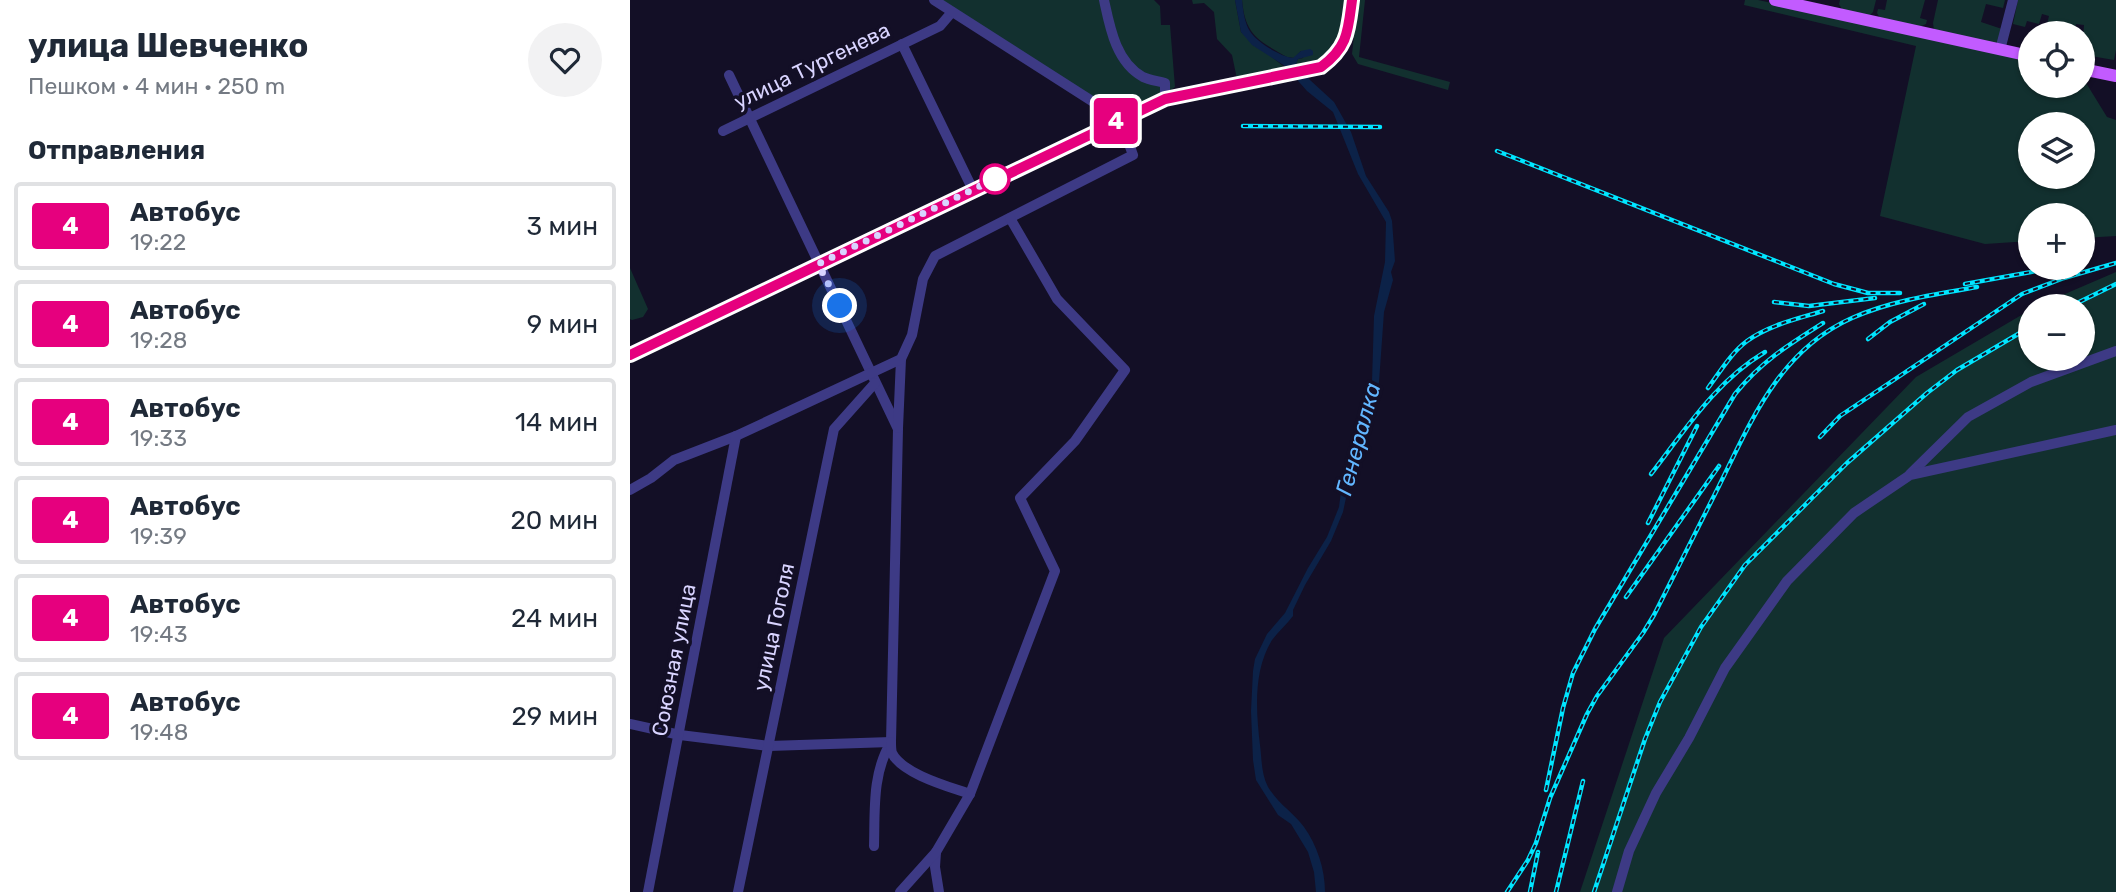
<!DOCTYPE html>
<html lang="ru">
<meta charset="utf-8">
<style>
:root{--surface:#fff;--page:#f2f2f3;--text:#1f2937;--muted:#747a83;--line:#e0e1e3}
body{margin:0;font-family:Rubik,sans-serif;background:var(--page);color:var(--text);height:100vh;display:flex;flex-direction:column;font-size:26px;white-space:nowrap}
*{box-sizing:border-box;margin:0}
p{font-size:23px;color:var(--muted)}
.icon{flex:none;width:38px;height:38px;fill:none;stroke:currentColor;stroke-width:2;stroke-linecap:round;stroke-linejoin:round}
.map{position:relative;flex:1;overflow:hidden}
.panel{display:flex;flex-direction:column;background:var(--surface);width:630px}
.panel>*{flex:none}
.badge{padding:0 14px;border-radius:5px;font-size:24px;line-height:46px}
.controls{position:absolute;left:1388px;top:21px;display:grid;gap:14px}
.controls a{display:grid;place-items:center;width:77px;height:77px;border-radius:50%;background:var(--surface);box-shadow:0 2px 5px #0004;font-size:35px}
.you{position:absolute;width:35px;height:35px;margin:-18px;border:5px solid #fff;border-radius:50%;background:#1a73e8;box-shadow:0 0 0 10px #1a73e833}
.map>.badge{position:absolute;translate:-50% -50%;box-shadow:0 0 0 4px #fff}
h2{padding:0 28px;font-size:26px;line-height:63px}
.round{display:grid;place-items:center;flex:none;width:74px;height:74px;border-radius:37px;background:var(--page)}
.head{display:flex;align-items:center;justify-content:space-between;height:119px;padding:0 28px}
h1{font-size:33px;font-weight:700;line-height:52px}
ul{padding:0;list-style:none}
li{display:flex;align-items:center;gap:21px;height:88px;margin:0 14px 10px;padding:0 14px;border:4px solid var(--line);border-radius:7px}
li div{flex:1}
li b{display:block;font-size:26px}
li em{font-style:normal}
li .badge{min-width:77px;font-weight:700;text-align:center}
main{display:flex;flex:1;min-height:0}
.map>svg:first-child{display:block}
.green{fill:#12302f;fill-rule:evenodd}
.water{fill:#0c2248}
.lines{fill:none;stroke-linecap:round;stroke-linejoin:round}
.minor{stroke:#3d3a85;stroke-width:10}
.major{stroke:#c25bff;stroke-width:12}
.rail-casing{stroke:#00e5ff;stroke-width:4.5}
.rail{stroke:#130f26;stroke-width:2;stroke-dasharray:5;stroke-linecap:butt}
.line-casing{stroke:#fff;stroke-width:16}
.line{stroke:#e6007e;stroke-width:10}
.walk{stroke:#d9d4ff;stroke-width:7;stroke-dasharray:0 12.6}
.stop-dot{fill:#fff;stroke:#e6007e;stroke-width:3.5}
.labels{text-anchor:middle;stroke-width:7;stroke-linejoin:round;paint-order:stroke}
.street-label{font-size:21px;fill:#d9d4ff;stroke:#130f26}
.water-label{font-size:23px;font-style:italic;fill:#62b6ff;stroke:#130f26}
</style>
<main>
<section class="panel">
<div class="head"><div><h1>улица Шевченко</h1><p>Пешком · 4 мин · 250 m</p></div><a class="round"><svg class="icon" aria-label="heart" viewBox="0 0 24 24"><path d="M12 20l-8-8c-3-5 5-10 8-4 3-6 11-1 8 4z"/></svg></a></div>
<h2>Отправления</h2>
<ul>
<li><span class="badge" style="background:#e6007e;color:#fff">4</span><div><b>Автобус</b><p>19:22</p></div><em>3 мин</em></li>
<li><span class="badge" style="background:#e6007e;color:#fff">4</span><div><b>Автобус</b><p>19:28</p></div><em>9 мин</em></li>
<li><span class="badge" style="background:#e6007e;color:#fff">4</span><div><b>Автобус</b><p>19:33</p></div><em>14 мин</em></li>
<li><span class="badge" style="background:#e6007e;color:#fff">4</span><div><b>Автобус</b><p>19:39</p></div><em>20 мин</em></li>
<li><span class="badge" style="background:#e6007e;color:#fff">4</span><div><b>Автобус</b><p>19:43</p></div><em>24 мин</em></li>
<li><span class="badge" style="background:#e6007e;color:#fff">4</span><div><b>Автобус</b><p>19:48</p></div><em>29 мин</em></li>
</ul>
</section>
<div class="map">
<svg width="1486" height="892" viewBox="0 0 1486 892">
<rect width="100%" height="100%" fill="#130f26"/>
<!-- green -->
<g class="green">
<path d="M308 0H524L530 6 531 25H540L545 87C529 100 503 114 483 109Z"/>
<polygon points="562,0 605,0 611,32 658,70 607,79 602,55 587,39 584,12 574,3 563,4"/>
<path d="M612 0H717C710 40 713 54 670 68L666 63 668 59 673 58 675 51H671L664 58 657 57C629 41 615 35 612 0Z"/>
<polygon points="728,0 735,0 729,57 820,82 818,90 728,64 722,54"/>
<path d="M1115 0H1128L1400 60V86H1452L1453 78 1477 117 1486 120V236L1453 238 1452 215H1400V241L1355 244 1250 216 1286 46 1114 5ZM1400 124H1452V177H1400Z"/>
<polygon points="1210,0 1246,0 1243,12 1238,17 1213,11 1209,4"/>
<polygon points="1257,0 1295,0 1290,18 1297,20 1296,24 1287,28 1251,20 1247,13 1248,9 1255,10"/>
<polygon points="1308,0 1375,0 1373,8 1356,4 1351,22 1372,29 1368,42 1363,44 1304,30 1303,23"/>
<polygon points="1388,0 1486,0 1486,50 1484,60 1455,55 1458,40 1453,38 1454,25 1446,24 1445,30 1417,24 1419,16 1412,14 1409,24 1397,21 1395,27 1383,24"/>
<polygon points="0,268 18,309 13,317 2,320 0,319"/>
<polygon points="1486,272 1486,892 950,892 1034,638 1286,377 1400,310 1400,359 1452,359 1452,306 1407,306"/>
</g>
<!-- water -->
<path class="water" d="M605 0H612C613 9 614 19 618 28 624 41 649 56 663 58L671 51 680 49 683 51V55L668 59 666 64 680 80 704 102 721 132 736 176 759 212 762 221 765 261 761 272 763 280 754 312 749 382 734 442 721 474 713 512 701 541 675 585 663 610V616C657 624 648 632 642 640 623 671 626 711 630 745 632 760 631 773 638 787 649 805 663 812 674 827 687 845 695 869 695 892H686L684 872 678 852 661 824 648 815 626 780 623 760 621 711 623 671 625 659 637 634 655 613 678 568 697 537 709 507 713 476 729 441 742 382 744 316 755 262 756 222 728 174 703 112 677 91 655 66 622 45 611 32Z"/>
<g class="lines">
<!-- minor -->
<g class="minor">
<path d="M474 0C480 28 486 62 513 77 519 80 528 81 535 83V99"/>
<polyline points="272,44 343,190"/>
<polyline points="1370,50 1383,0"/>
<path d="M99 75 268 429 261 742C242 773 245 811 244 846"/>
<polyline points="93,131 310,26 322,12"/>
<polyline points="268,428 271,359"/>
<polyline points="1280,474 1338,417 1401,382 1486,351"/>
<polyline points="0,490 21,478 44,460 106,436 271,359 282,335 293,279 305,256 503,155 490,119 304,0"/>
<polyline points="0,724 50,735 139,746 261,742"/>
<path d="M261 742C261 746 261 750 262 753 272 774 320 787 340 794"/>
<polyline points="306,852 305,867 309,892"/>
<polyline points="18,892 106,436"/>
<polyline points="108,892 204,429 245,383"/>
<polyline points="270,892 306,852 340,794 425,571 390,498 445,441 495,370 427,299 380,218"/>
<polyline points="987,892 999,851 1026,793 1059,738 1095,668 1157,581 1224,513 1280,475 1486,430"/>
</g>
<!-- major -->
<g class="major">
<polyline points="1145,0 1400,56"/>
<polyline points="1452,69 1486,76"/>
<path d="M0 355 535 99 691 67C718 48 718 31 722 0"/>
</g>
<defs>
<g id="rail">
<polyline points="613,126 750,127"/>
<polyline points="867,151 1204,284 1238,293 1270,293"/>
<polyline points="1335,284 1423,268"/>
<polyline points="1144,302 1179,306 1245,298"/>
<polyline points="1441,306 1486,284"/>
<polyline points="1238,339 1260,322 1294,304"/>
<path d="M1078 388C1090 372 1101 353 1117 341 1139 325 1167 319 1193 311"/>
<polyline points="1190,437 1210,416 1392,294 1434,278 1486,263"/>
<path d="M1021 474C1055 430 1086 381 1135 352"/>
<polyline points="1018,523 1067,426"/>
<polyline points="996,597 1089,466"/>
<path d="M916 790 933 708 943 673 965 629 1105 394C1132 361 1158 345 1193 323"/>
<path d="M877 892 898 860 906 843 920 798 957 714 967 696 1013 633 1024 615C1046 572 1067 529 1089 486 1122 419 1150 350 1222 318 1260 301 1306 294 1347 287"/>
<polyline points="900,892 908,852"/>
<polyline points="926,892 953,781"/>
<polyline points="964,892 1015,739 1030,702 1071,627 1115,565 1217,463 1297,393 1327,370 1400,327"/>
</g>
</defs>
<!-- rail casing -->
<use href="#rail" class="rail-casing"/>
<!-- rail -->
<use href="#rail" class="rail"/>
</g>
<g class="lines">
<defs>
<path id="line" d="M0 355 535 99 691 67C718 47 718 31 722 0"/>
</defs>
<!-- line casing -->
<use href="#line" class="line-casing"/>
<!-- line -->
<use href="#line" class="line"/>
<!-- walk -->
<polyline class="walk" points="210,306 188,264 365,179"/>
</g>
<!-- markers -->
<circle class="stop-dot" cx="365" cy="179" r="14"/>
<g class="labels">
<!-- street labels -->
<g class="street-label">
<text transform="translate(182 66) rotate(-26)" y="7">улица Тургенева</text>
<text transform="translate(144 627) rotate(-78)" y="7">улица Гоголя</text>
<text transform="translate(44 660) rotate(-79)" y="7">Союзная улица</text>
</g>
<!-- water labels -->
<g class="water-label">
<text transform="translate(728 439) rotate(-75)" y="8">Генералка</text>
</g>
</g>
</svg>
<div class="controls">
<a><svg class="icon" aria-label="locate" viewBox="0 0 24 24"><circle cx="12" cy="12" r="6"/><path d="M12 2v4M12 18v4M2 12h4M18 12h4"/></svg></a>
<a><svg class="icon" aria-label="layers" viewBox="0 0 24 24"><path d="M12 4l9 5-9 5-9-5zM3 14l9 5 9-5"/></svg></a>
<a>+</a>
<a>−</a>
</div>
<div class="you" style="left:210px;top:306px"></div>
<b class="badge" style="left:486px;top:121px;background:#e6007e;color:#fff">4</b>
</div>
</main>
